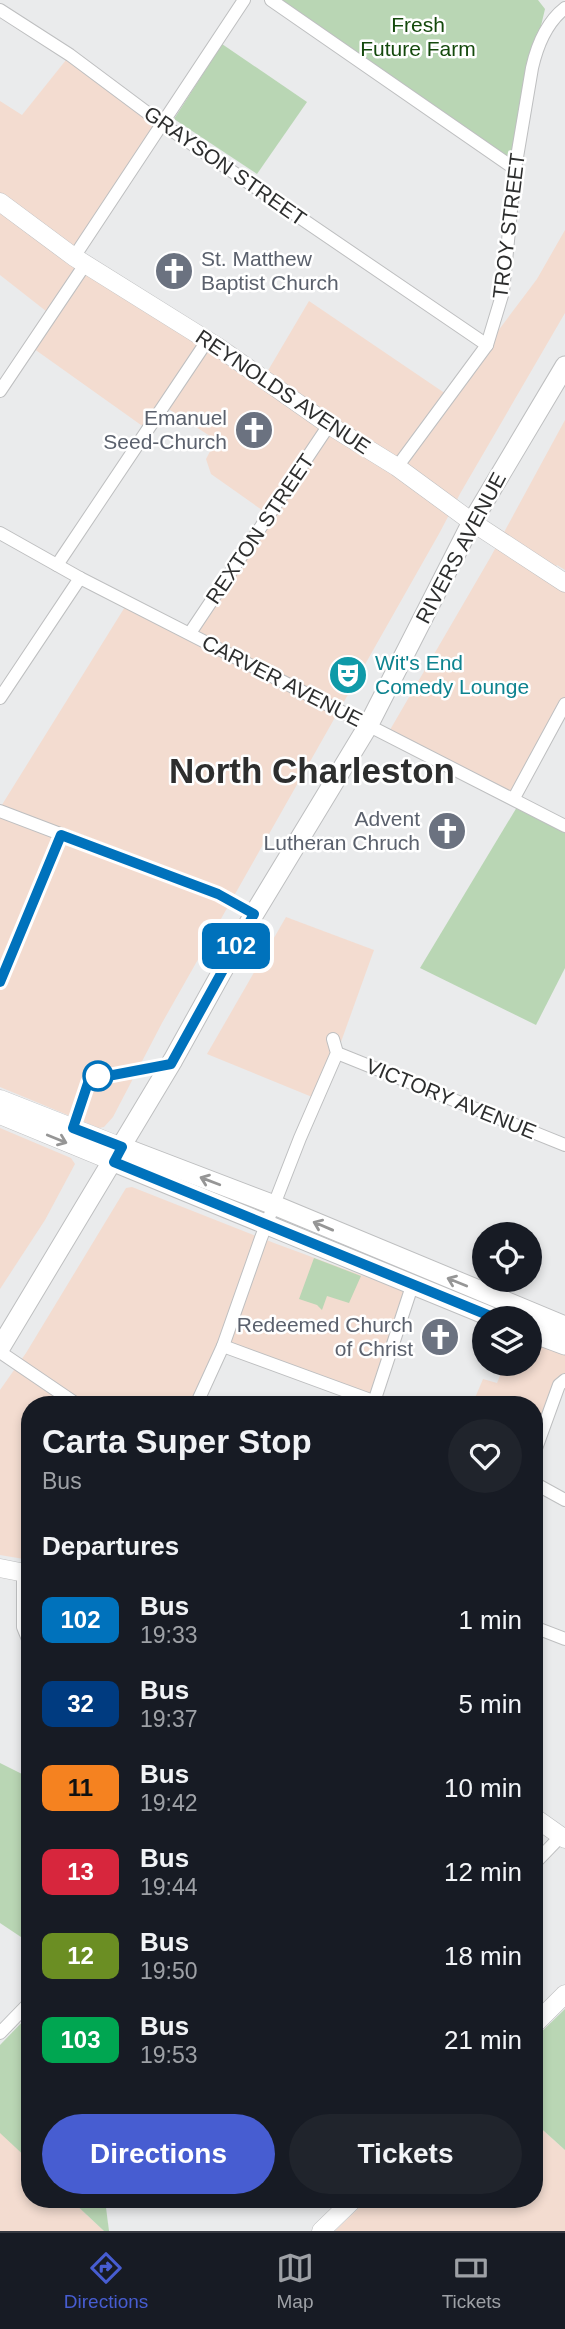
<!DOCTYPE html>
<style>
:root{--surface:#171b24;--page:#20242c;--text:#f1f3f6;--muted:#9ea1a6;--line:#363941;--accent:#475dd1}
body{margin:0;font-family:Helvetica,sans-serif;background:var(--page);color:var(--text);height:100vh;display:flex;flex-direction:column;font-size:26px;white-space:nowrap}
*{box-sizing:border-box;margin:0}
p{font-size:23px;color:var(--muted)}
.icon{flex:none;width:38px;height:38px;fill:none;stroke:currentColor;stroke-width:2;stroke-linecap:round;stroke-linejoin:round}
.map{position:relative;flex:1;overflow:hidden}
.details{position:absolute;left:21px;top:1396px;width:522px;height:812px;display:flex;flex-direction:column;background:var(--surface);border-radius:28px;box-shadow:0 4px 10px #0003}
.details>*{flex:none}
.badge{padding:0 14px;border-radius:10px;font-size:24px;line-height:46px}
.tools{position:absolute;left:472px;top:1222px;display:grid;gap:14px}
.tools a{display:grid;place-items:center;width:70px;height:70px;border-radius:50%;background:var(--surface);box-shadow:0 4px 10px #0003;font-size:35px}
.map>.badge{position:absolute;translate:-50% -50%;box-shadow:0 0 0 4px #fff}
h2{padding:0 21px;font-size:26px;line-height:63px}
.round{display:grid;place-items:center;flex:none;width:74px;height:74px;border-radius:37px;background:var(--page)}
.overview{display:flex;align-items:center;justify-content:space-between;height:119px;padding:0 21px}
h1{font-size:33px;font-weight:800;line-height:52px}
.button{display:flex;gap:14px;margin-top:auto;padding:14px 21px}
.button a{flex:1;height:80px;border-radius:42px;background:var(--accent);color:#fff;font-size:28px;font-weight:800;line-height:80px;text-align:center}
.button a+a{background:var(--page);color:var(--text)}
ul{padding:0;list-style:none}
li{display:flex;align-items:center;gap:21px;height:84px;padding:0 21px}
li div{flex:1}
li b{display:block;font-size:26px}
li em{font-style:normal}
li .badge{min-width:77px;font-weight:700;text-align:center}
.tab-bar{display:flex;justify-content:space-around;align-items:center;height:98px;border-top:2px solid var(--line);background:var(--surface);font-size:19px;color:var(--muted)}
.tab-bar a{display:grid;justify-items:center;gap:4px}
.tab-bar .active{color:var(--accent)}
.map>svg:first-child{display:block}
.commercial{fill:#f3dcd0}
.green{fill:#b9d6b4}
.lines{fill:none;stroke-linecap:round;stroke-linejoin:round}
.street-casing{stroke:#bebfc0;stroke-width:14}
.secondary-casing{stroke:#bebfc0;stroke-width:19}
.primary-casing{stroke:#bebfc0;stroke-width:21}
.street{stroke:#fff;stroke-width:12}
.secondary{stroke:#fff;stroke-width:18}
.primary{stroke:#fff;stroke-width:19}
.oneway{stroke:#969696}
.line-casing{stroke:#fff;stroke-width:16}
.line{stroke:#0072bc;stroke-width:10}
.stop-dot{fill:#fff;stroke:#0072bc;stroke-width:3.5}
.labels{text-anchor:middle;stroke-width:5;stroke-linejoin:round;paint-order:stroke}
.park-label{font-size:21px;fill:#14490c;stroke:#fff}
.street-label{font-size:21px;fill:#2d2e2e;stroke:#fff}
.worship-label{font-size:21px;fill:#5b616d;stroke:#fff;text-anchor:end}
.culture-label{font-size:21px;fill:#0d838f;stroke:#fff;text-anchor:start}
.town-label{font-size:35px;font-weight:bold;fill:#2d2e2e;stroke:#fff}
</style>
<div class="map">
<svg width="565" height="2231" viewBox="0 0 565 2231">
<rect width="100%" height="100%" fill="#eaebec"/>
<!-- commercial -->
<g class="commercial">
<polygon points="70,55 161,123 75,257 263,379 309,301 449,396 537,279 565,230 565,313 461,492 440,532 162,1023 113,1117 104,1127 99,1128 0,1087 0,808 128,602 185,631 269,515 211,474 206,459 216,440 164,406 148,430 30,346 51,315 0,275 0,101 22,115"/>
<polygon points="565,420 565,570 557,565 552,574 565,583 565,704 514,798 387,735 490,558"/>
<polygon points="286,917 374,950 337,1053 317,1099 207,1054"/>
<polygon points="0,1128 71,1158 75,1164 45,1220 0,1289"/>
<polygon points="132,1187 274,1243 407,1292 375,1400 223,1346 196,1405 30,1405 30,1560 0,1555 0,1390 26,1353 126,1188"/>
<polygon points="530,1338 565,1351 565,1380 534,1454 534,1405 472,1405 483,1379 497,1383 505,1363 530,1363"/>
<polygon points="534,2122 565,2150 565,2231 335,2231 367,2200 534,2200"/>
<polygon points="0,2132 30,2161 30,2200 71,2200 104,2231 0,2231"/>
</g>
<!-- green -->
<g class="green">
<polygon points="271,0 538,0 545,9 531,68 515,169"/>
<polygon points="222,44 307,102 257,174 174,119"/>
<polygon points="520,802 565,826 565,968 536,1025 420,968"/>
<polygon points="314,1258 361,1276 349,1303 327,1296 322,1310 317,1305 299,1299"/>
<polygon points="0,1763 22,1774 30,1774 30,1943 0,1923"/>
<polygon points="565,2009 565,2150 534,2122 534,2039"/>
<polygon points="30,2014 30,2161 0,2133 0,2045"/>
<polygon points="71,2200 105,2200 109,2231 104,2231"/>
</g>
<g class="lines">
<defs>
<g id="street">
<polyline points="271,0 515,169"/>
<polyline points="0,10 70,55 161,123 487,345"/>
<polyline points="74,257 244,0"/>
<polyline points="0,391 86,263"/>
<path d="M397 467 487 345 503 292 515 169 532 68C537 46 547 22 565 8"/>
<polyline points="0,533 80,578 565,826"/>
<polyline points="57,565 207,341"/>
<polyline points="190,633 329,425"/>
<polyline points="0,698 80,578"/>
<polyline points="514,798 565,704"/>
<polyline points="0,811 218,894 254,914"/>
<polyline points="0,982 61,835"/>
<polyline points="337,1053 565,1145"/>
<polyline points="223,1346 384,1405"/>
<polyline points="0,1352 78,1405"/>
<polyline points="196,1405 223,1346 261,1238 300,1138 337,1053 333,1039"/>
<polyline points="373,1405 412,1286"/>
<polyline points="534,1454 559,1385 565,1380"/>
<polyline points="534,1483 565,1500"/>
<polyline points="23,1572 23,1627 30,1644"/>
<polyline points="534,1627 565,1639"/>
<polyline points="534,1864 561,1836"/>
<polyline points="0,2033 30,2002"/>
</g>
<g id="secondary">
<polyline points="0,202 74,257 218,347 329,425 397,467 472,522 565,583"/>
<polyline points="0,1099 122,1147"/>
<polyline points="0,1115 114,1162"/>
<polyline points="0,1568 30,1574"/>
<polyline points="534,1817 565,1839"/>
<polyline points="534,2025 565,1994"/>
<polyline points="321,2231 353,2200"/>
</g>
<g id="primary">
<polyline points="122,1147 274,1205 565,1326"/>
<polyline points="114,1162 494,1318"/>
<polyline points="530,1332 565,1345"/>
<polyline points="0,1348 173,1060 254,914 368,726 472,522 565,366"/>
</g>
</defs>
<!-- street casing -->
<use href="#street" class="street-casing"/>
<!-- secondary casing -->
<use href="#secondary" class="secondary-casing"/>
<!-- primary casing -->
<use href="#primary" class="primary-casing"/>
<!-- street -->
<use href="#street" class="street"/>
<!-- secondary -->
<use href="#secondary" class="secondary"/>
<!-- primary -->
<use href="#primary" class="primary"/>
</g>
<!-- one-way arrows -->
<defs><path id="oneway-shaft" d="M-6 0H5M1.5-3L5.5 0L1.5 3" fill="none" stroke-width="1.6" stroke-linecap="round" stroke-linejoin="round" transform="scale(1.75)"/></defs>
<g class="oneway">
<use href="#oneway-shaft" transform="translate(57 1139) rotate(22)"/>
<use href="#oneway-shaft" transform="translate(210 1181) rotate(-159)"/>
<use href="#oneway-shaft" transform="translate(323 1226) rotate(-157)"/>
<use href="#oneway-shaft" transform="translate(457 1282) rotate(-158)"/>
</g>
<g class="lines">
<defs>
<polyline id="line" points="0,982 61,835 218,894 254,914 171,1064 92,1079 88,1083 73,1128 122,1147 114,1162 495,1318"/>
</defs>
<!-- line casing -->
<use href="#line" class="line-casing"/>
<!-- line -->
<use href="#line" class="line"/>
</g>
<!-- icons -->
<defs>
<symbol id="church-disc" viewBox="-11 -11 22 22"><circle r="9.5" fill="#6b7280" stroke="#fff"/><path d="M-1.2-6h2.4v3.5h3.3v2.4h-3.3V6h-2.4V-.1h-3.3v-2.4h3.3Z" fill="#fff"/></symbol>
<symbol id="theatre-disc" viewBox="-11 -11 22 22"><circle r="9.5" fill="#0f9aa8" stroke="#fff"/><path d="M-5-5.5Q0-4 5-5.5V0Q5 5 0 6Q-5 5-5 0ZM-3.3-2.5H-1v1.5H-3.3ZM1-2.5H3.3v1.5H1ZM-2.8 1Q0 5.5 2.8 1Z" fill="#fff"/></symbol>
</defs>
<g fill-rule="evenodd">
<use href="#church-disc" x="152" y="249" width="44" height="44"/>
<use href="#church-disc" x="232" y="408" width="44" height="44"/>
<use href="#theatre-disc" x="326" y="653" width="44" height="44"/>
<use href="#church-disc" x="425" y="809" width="44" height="44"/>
<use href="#church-disc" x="418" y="1315" width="44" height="44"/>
</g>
<!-- markers -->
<circle class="stop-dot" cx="98" cy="1076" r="14"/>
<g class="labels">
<!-- park labels -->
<g class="park-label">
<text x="418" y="32">Fresh<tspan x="418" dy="24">Future Farm</tspan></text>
</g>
<!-- street labels -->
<g class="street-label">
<text transform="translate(225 166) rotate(35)" y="7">GRAYSON STREET</text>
<text transform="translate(509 226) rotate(-83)" y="7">TROY STREET</text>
<text transform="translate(283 392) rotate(34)" y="7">REYNOLDS AVENUE</text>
<text transform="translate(260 529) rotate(-56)" y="7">REXTON STREET</text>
<text transform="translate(461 548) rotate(-62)" y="7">RIVERS AVENUE</text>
<text transform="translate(282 681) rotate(27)" y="7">CARVER AVENUE</text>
<text transform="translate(451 1099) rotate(22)" y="7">VICTORY AVENUE</text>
</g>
<!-- worship labels -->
<g class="worship-label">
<text x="201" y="266" text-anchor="start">St. Matthew<tspan x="201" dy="24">Baptist Church</tspan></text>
<text x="227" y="425">Emanuel<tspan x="227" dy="24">Seed-Church</tspan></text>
<text x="420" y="826">Advent<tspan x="420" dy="24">Lutheran Chruch</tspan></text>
<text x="413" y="1332">Redeemed Church<tspan x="413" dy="24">of Christ</tspan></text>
</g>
<!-- culture labels -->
<g class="culture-label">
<text x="375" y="670">Wit's End<tspan x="375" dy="24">Comedy Lounge</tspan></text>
</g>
<!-- town labels -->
<g class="town-label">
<text x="312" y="783">North Charleston</text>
</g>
</g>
</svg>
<div class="tools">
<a><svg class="icon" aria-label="locate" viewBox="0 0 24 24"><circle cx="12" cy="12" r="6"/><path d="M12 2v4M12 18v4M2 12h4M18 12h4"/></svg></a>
<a><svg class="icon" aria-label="layers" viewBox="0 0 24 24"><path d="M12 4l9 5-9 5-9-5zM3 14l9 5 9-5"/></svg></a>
</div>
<b class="badge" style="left:236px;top:946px;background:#0072bc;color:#fff">102</b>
<section class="details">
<div class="overview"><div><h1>Carta Super Stop</h1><p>Bus</p></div><a class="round"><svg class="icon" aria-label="heart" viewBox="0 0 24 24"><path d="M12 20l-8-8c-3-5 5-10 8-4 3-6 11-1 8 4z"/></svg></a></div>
<h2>Departures</h2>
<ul>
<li><span class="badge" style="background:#0072bc;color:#fff">102</span><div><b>Bus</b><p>19:33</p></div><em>1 min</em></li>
<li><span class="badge" style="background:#003b80;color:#fff">32</span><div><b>Bus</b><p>19:37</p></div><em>5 min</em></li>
<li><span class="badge" style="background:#f58220;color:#111">11</span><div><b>Bus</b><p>19:42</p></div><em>10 min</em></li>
<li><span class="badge" style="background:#d7263d;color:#fff">13</span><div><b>Bus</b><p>19:44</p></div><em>12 min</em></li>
<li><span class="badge" style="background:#6b8e23;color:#fff">12</span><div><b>Bus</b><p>19:50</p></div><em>18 min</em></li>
<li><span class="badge" style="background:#00a651;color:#fff">103</span><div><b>Bus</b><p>19:53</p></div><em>21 min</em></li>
</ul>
<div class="button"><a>Directions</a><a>Tickets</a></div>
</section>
</div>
<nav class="tab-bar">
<a class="active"><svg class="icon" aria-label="directions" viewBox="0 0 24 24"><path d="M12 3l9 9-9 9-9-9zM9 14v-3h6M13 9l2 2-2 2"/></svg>Directions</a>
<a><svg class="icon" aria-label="map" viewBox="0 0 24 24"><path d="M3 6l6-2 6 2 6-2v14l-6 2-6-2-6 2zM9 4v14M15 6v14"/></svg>Map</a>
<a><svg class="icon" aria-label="tickets" viewBox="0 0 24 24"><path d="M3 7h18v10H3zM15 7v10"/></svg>Tickets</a>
</nav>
